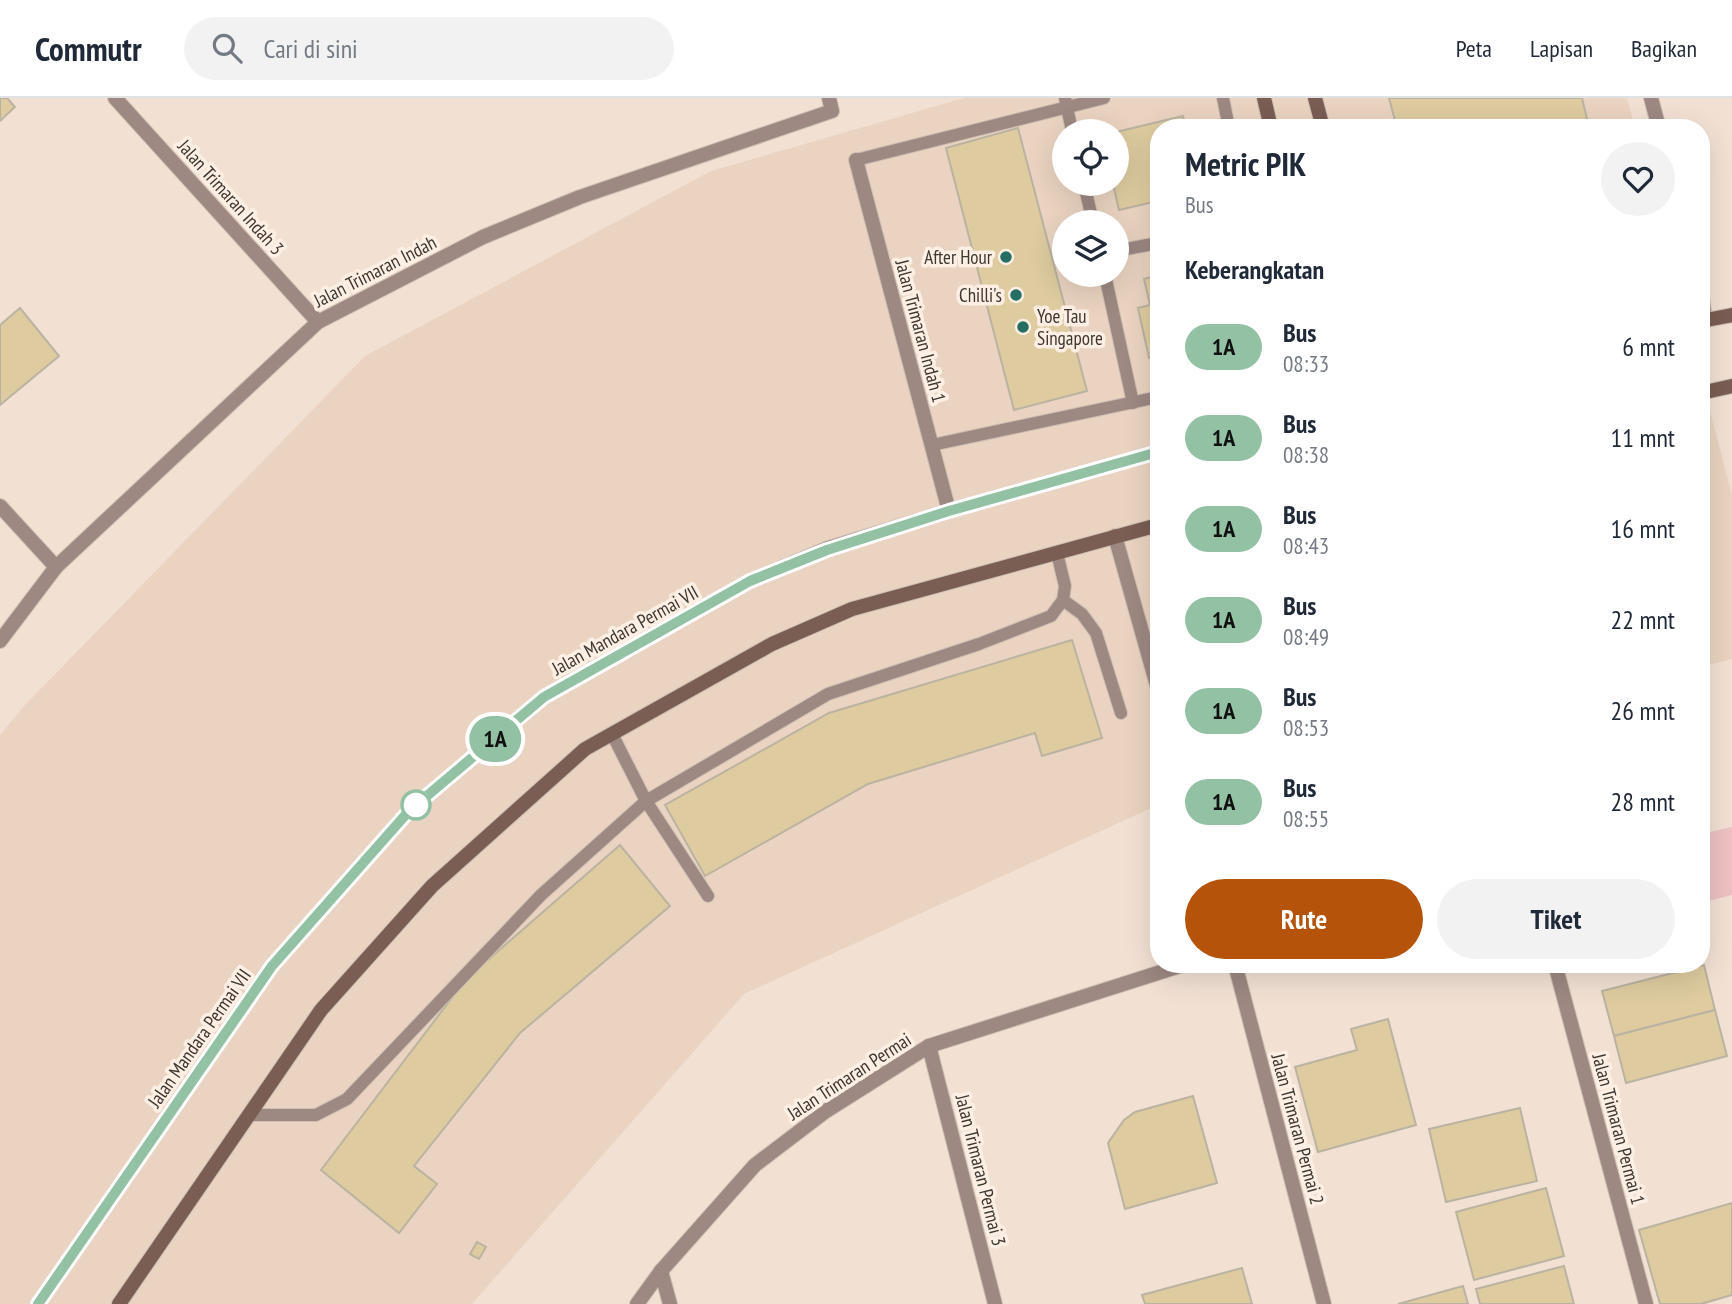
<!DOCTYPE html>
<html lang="id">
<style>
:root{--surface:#fff;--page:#f2f2f3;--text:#1f2937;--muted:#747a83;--line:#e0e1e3;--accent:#b45309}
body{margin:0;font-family:"PT Sans Narrow",sans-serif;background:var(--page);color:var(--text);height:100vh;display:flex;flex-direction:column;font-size:26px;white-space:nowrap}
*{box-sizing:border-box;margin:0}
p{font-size:23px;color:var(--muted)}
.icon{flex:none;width:38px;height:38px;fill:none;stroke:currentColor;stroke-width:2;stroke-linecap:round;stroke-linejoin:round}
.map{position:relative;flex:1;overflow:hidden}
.panel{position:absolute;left:1150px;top:21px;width:560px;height:854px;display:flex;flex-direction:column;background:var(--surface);border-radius:28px;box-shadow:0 7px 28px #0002}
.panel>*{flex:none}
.badge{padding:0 14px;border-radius:23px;font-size:24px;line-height:46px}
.tools{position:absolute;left:1052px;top:21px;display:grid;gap:14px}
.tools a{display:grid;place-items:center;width:77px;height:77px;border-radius:50%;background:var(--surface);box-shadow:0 7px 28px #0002;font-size:35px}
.map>.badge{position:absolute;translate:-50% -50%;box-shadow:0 0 0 4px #fff}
h2{padding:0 35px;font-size:26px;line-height:63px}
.round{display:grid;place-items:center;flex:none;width:74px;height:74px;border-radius:37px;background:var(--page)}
.head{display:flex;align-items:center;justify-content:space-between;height:119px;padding:0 35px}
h1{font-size:33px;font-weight:800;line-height:52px}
.primary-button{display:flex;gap:14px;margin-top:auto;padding:14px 35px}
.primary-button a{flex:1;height:80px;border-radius:42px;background:var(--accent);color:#fff;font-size:28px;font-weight:800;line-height:80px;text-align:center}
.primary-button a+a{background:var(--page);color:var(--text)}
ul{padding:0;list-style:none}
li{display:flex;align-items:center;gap:21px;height:91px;padding:0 35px}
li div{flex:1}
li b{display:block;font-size:26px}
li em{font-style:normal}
li .badge{min-width:77px;font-weight:700;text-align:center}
header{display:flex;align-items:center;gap:42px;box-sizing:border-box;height:98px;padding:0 35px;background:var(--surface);border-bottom:2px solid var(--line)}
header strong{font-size:33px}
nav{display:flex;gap:38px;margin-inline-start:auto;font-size:24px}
.search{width:490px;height:63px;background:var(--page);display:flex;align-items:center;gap:18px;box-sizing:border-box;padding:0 24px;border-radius:38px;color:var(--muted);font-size:26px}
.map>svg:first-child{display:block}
.built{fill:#ead3c0;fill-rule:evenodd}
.green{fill:#eec1c3}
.building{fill:#decba0;stroke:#bbb3a1;stroke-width:2}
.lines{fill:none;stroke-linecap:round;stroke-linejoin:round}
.lane-casing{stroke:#cebfb3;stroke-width:14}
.street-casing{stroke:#cebfb3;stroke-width:16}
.secondary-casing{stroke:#cebfb3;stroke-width:16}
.lane{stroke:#9d8882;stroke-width:12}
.street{stroke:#9d8882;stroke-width:14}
.secondary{stroke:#7a5d53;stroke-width:14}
.line-casing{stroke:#fff;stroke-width:16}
.line{stroke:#93c1a4;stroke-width:10}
.poi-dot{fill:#266d63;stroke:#fdefe4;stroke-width:2.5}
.stop-dot{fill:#fff;stroke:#93c1a4;stroke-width:3.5}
.labels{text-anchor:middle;stroke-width:7;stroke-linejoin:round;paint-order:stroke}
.street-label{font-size:19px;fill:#3d3731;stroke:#fdefe4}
.poi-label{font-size:19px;fill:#3d3731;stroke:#fdefe4;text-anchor:end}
</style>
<header>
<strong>Commutr</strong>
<div class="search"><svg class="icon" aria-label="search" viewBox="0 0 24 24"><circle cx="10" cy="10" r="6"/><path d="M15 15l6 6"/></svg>Cari di sini</div>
<nav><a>Peta</a><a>Lapisan</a><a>Bagikan</a></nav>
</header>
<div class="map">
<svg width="1732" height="1206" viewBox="0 0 1732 1206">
<rect width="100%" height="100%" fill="#f2e1d3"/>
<!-- built -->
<g class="built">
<path d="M964 0H1627L1635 30H1158V707L744 896 472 1206H0V637L25 607 365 258 711 73ZM1064 33H1116V86H1064ZM1064 124H1116V177H1064Z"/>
<polygon points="1701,279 1732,397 1732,561 1701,569"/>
</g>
<!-- green -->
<polygon class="green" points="1732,729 1732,797 1701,805 1701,736"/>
<!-- building -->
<g class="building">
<polygon points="0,0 7,0 15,9 0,23"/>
<polygon points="1389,0 1582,0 1588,25 1569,30 1397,30"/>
<polygon points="1183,18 1186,30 1158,30 1158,103 1119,112 1113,86 1116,86 1116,34"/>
<polygon points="1018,30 1087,293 1014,312 946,50"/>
<polygon points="1158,177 1158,257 1149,260 1138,210 1150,207 1144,181"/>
<polygon points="20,210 59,258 0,307 0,227"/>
<polygon points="1072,542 1102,640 1042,658 1035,635 868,686 705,778 665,707 829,615"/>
<polygon points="620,747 670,808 520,935 414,1068 437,1086 399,1135 321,1072 467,880"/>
<polygon points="1704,867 1715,912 1614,938 1602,893"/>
<polygon points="1715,912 1727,958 1626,985 1614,938"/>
<polygon points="1388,921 1416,1027 1318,1054 1295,969 1357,952 1351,931"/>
<polygon points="1193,998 1217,1085 1125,1111 1108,1045 1124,1022 1135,1014"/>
<polygon points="1520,1010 1537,1083 1446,1104 1429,1031"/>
<polygon points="1546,1090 1564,1158 1474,1182 1456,1114"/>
<polygon points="1732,1105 1732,1197 1701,1206 1660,1206 1639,1132"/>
<polygon points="477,1144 486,1149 479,1161 470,1156"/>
<polygon points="1564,1168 1574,1206 1480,1206 1476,1191"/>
<polygon points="1242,1170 1252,1206 1145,1206 1142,1197"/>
<polygon points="1463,1188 1468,1206 1398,1206"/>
</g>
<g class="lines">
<defs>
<g id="lane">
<polyline points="1065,0 1072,33"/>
<polyline points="1223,0 1229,30"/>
<polyline points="856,62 1104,0"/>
<polyline points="1084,86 1093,124"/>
<polyline points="1116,153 1158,145"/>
<polyline points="1105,177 1133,305"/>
<polyline points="1701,185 1706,222"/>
<polyline points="932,347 1158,299"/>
<polyline points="1063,502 1082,516 1096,535 1121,615"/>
<polyline points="612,636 646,703 708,798"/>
<polyline points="249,1017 316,1017 347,1001 541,797 646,703 828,596 979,546 1051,518 1063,502 1065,488 1057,455"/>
</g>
<g id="street">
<polyline points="115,0 318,224"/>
<polyline points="1651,0 1659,30"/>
<polyline points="856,62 949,413"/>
<polyline points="0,408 56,469"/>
<polyline points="1115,438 1158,591"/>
<polyline points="0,543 56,469 318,224 483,139 580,99 832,13 829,0"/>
<polyline points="1235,866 1324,1206"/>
<polyline points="1555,866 1646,1206"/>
<polyline points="929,948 995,1206"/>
<polyline points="661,1173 670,1206"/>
<polyline points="637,1206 661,1173 755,1067 826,1013 929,948 1186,866"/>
</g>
<g id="secondary">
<polyline points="1264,0 1271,30"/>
<polyline points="1315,0 1323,30"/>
<polyline points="1701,223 1732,217"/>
<polyline points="1701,295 1732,288"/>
<polyline points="38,1206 272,868 409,713 544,599 750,483 826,451 949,413 1158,354"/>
<polyline points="119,1206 321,912 432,788 585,651 772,546 852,511 1158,427"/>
</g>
</defs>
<!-- lane casing -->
<use href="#lane" class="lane-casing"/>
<!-- street casing -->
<use href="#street" class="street-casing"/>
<!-- secondary casing -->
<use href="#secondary" class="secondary-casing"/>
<!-- lane -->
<use href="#lane" class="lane"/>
<!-- street -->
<use href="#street" class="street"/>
<!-- secondary -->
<use href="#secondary" class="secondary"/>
</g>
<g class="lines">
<defs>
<polyline id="line" points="38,1206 272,868 409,713 544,599 750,483 827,452 949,413 1158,354"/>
</defs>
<!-- line casing -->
<use href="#line" class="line-casing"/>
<!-- line -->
<use href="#line" class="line"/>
</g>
<!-- markers -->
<g class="poi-dot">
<circle cx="1006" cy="159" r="7"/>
<circle cx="1016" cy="197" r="7"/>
<circle cx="1023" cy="229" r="7"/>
</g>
<circle class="stop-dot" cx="416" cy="707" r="14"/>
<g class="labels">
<!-- street labels -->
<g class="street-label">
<text transform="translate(231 99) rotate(48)" y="7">Jalan Trimaran Indah 3</text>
<text transform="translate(375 173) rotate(-27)" y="7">Jalan Trimaran Indah</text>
<text transform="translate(921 233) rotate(75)" y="7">Jalan Trimaran Indah 1</text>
<text transform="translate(625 532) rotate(-29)" y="7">Jalan Mandara Permai VII</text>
<text transform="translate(199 940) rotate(-55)" y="7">Jalan Mandara Permai VII</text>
<text transform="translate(849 978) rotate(-33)" y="7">Jalan Trimaran Permai</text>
<text transform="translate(1298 1031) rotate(75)" y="7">Jalan Trimaran Permai 2</text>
<text transform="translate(1619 1031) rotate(75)" y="7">Jalan Trimaran Permai 1</text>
<text transform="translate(981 1072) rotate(76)" y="7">Jalan Trimaran Permai 3</text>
</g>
<!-- poi labels -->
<g class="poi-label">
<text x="992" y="166">After Hour</text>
<text x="1002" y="204">Chilli's</text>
<text x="1037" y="225" text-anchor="start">Yoe Tau<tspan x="1037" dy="22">Singapore</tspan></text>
</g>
</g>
</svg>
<div class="tools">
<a><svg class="icon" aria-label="locate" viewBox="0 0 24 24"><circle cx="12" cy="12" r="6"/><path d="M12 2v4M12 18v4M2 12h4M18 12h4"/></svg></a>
<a><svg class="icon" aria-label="layers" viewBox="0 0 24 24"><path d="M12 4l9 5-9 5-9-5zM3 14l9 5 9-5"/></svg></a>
</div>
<b class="badge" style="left:495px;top:641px;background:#93c1a4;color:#111">1A</b>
<section class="panel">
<div class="head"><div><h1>Metric PIK</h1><p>Bus</p></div><a class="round"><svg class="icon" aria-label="heart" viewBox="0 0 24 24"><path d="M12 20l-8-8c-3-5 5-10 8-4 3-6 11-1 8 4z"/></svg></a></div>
<h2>Keberangkatan</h2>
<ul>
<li><span class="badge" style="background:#93c1a4;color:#111">1A</span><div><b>Bus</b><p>08:33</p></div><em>6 mnt</em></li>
<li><span class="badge" style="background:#93c1a4;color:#111">1A</span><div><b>Bus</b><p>08:38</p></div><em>11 mnt</em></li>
<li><span class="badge" style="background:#93c1a4;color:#111">1A</span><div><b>Bus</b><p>08:43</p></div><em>16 mnt</em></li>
<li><span class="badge" style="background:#93c1a4;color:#111">1A</span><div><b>Bus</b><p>08:49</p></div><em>22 mnt</em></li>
<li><span class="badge" style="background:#93c1a4;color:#111">1A</span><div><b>Bus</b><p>08:53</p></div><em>26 mnt</em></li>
<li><span class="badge" style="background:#93c1a4;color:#111">1A</span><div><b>Bus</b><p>08:55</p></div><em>28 mnt</em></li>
</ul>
<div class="primary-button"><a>Rute</a><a>Tiket</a></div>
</section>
</div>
